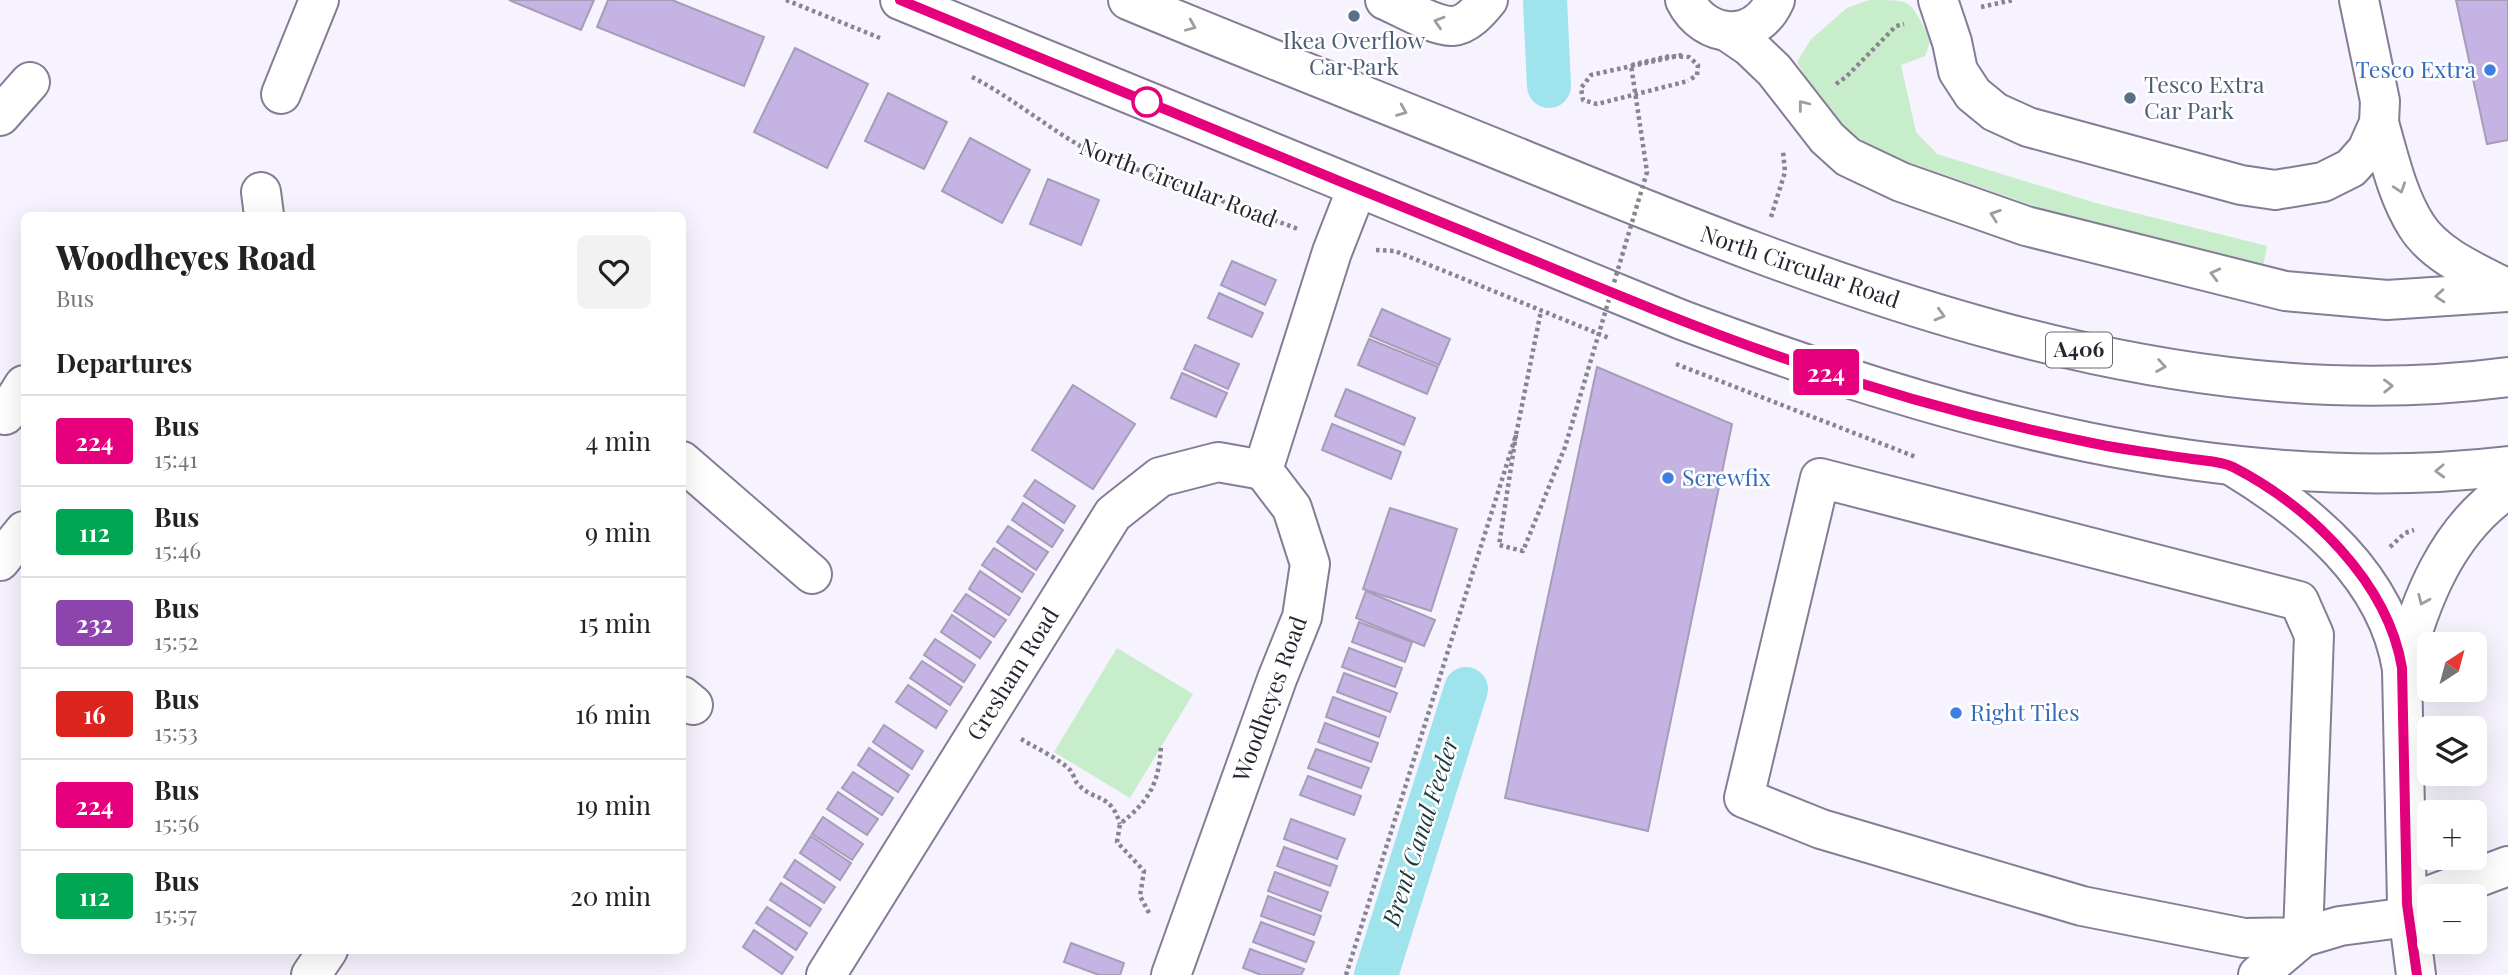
<!DOCTYPE html>
<meta charset="utf-8">
<style>
:root{--surface:#fff;--page:#f2f2f2;--text:#222;--muted:#767676;--line:#e0e0e0}
body{margin:0;font-family:"Playfair Display",serif;background:var(--page);color:var(--text);height:100vh;display:flex;flex-direction:column;font-size:26px;white-space:nowrap}
*{box-sizing:border-box;margin:0}
p{font-size:23px;color:var(--muted)}
.icon{flex:none;width:38px;height:38px;fill:none;stroke:currentColor;stroke-width:2;stroke-linecap:round;stroke-linejoin:round}
.map{position:relative;flex:1;overflow:hidden}
.drawer{position:absolute;left:21px;top:212px;width:665px;height:742px;display:flex;flex-direction:column;background:var(--surface);border-radius:10px;box-shadow:0 7px 28px #0002}
.drawer>*{flex:none}
.badge{padding:0 14px;border-radius:5px;font-size:24px;line-height:46px}
.needle{width:46px;rotate:36deg}
.controls{position:absolute;left:2417px;top:632px;display:grid;gap:14px}
.controls a{display:grid;place-items:center;width:70px;height:70px;border-radius:10px;background:var(--surface);box-shadow:0 7px 28px #0002;font-size:35px}
.map>.badge{position:absolute;translate:-50% -50%;box-shadow:0 0 0 4px #fff}
h2{padding:0 35px;font-size:26px;line-height:63px}
.round{display:grid;place-items:center;flex:none;width:74px;height:74px;border-radius:10px;background:var(--page)}
.head{display:flex;align-items:center;justify-content:space-between;height:119px;padding:0 35px}
h1{font-size:33px;font-weight:800;line-height:52px}
ul{padding:0;list-style:none}
li{display:flex;align-items:center;gap:21px;height:91px;padding:0 35px;border-top:2px solid var(--line)}
li div{flex:1}
li b{display:block;font-size:26px}
li em{font-style:normal}
li .badge{min-width:77px;font-weight:700;text-align:center}
.map>svg:first-child{display:block}
.green{fill:#c7edca}
.lines{fill:none;stroke-linecap:round;stroke-linejoin:round}
.canal{stroke:#9fe3ec;stroke-width:44}
.building{fill:#c4b3e3;stroke:#a69db8;stroke-width:2}
.minor-casing{stroke:#857c95;stroke-width:42}
.major-casing{stroke:#857c95;stroke-width:42}
.highway-casing{stroke:#857c95;stroke-width:42}
.path{stroke:#88848f;stroke-width:4.5;stroke-dasharray:3.5 3.5;stroke-linecap:butt}
.minor{stroke:#fff;stroke-width:38}
.major{stroke:#fff;stroke-width:38}
.highway{stroke:#fff;stroke-width:38}
.path-bridge{stroke:#88848f;stroke-width:4.5;stroke-dasharray:3.5 3.5;stroke-linecap:butt}
.oneway{stroke:#9f9da2}
.line-casing{stroke:#fff;stroke-width:16}
.line{stroke:#e6007e;stroke-width:10}
.service-dot{fill:#5c6f8a;stroke:#fff;stroke-width:2.5}
.shop-dot{fill:#3f7fe0;stroke:#fff;stroke-width:2.5}
.stop-dot{fill:#fff;stroke:#e6007e;stroke-width:3.5}
.labels{text-anchor:middle;stroke-width:5;stroke-linejoin:round;paint-order:stroke}
.shield{fill:#fff;stroke:#69666e;stroke-width:2}
.shield-label{font-size:21px;font-weight:bold;fill:#292530}
.service-label{font-size:23px;fill:#4e5e75;stroke:#fff}
.shop-label{font-size:23px;fill:#366cbe;stroke:#fff;text-anchor:start}
.street-label{font-size:23px;fill:#292530;stroke:#fff}
.water-label{font-size:24px;font-style:italic;fill:#193a3e;stroke:#fff}
</style>
<div class="map">
<svg width="2508" height="975" viewBox="0 0 2508 975">
<rect width="100%" height="100%" fill="#f6f2fe"/>
<!-- green -->
<g class="green">
<path d="M1869 0C1916 0 1908 0 1931 39L1925 56 1901 65 1916 132 1937 154 2099 204 2267 246 2263 267 2080 222 1879 152 1844 128 1817 97 1797 62 1811 39 1847 8Z"/>
<polygon points="1117,648 1193,694 1130,798 1054,752"/>
</g>
<g class="lines">
<!-- canal -->
<g class="canal">
<polyline points="1545,0 1549,86"/>
<polyline points="1376,975 1466,689"/>
</g>
</g>
<!-- building -->
<g class="building">
<polygon points="509,0 594,0 581,30"/>
<polygon points="608,0 672,0 764,37 744,86 597,27"/>
<polygon points="2456,0 2508,0 2508,140 2487,144"/>
<polygon points="795,48 868,84 827,168 754,132"/>
<polygon points="888,93 947,122 924,169 865,141"/>
<polygon points="970,138 1030,170 1002,223 942,191"/>
<polygon points="1048,179 1099,200 1081,245 1030,224"/>
<polygon points="1232,261 1276,280 1265,305 1221,285"/>
<polygon points="1219,293 1263,313 1252,337 1208,318"/>
<polygon points="1382,309 1450,339 1439,365 1370,336"/>
<polygon points="1369,339 1438,367 1427,394 1358,365"/>
<polygon points="1195,345 1239,364 1228,389 1184,369"/>
<polygon points="1597,367 1732,424 1648,831 1505,798"/>
<polygon points="1182,373 1227,393 1216,417 1171,398"/>
<polygon points="1073,385 1135,424 1093,489 1032,450"/>
<polygon points="1346,389 1415,418 1404,445 1335,416"/>
<polygon points="1332,424 1401,452 1391,479 1322,450"/>
<polygon points="1035,480 1075,506 1064,523 1024,496"/>
<polygon points="1023,503 1063,530 1052,547 1012,520"/>
<polygon points="1390,508 1457,529 1431,611 1363,589"/>
<polygon points="1008,526 1048,552 1036,570 997,542"/>
<polygon points="994,548 1034,574 1022,592 982,565"/>
<polygon points="980,571 1020,598 1009,615 969,589"/>
<polygon points="1366,591 1435,620 1424,646 1356,618"/>
<polygon points="966,594 1006,620 994,637 954,611"/>
<polygon points="952,615 991,642 980,658 941,632"/>
<polygon points="1359,622 1412,642 1405,662 1352,642"/>
<polygon points="935,639 975,665 964,682 924,655"/>
<polygon points="1349,648 1402,668 1395,687 1342,667"/>
<polygon points="922,661 962,687 950,705 910,678"/>
<polygon points="1344,673 1397,693 1390,712 1337,692"/>
<polygon points="908,685 947,711 936,728 896,702"/>
<polygon points="1333,697 1386,717 1379,737 1326,717"/>
<polygon points="1325,723 1378,743 1371,762 1318,742"/>
<polygon points="884,725 923,751 912,769 873,742"/>
<polygon points="869,748 909,775 898,792 858,765"/>
<polygon points="1316,749 1369,768 1361,788 1308,768"/>
<polygon points="853,772 893,798 882,815 842,788"/>
<polygon points="1308,776 1361,796 1354,815 1300,795"/>
<polygon points="838,792 878,819 867,835 827,809"/>
<polygon points="823,817 863,844 852,860 812,834"/>
<polygon points="1291,819 1345,839 1337,859 1284,839"/>
<polygon points="811,836 851,863 840,880 800,853"/>
<polygon points="1284,847 1337,866 1330,886 1277,866"/>
<polygon points="795,860 835,887 824,903 784,877"/>
<polygon points="1275,872 1328,892 1321,911 1268,891"/>
<polygon points="781,883 821,909 810,926 770,900"/>
<polygon points="1268,896 1321,916 1314,935 1261,916"/>
<polygon points="767,907 807,933 796,950 756,923"/>
<polygon points="1261,922 1314,942 1306,962 1253,942"/>
<polygon points="754,930 793,957 782,974 743,947"/>
<polygon points="1071,943 1124,963 1120,975 1099,975 1064,962"/>
<polygon points="1250,949 1304,969 1301,975 1261,975 1243,968"/>
</g>
<g class="lines">
<defs>
<g id="minor">
<path d="M1385 0C1402 7 1435 27 1453 26 1467 25 1480 10 1488 0"/>
<path d="M1685 0C1705 40 1756 43 1775 0"/>
<polyline points="1938,0 1952,42 1958,71 1973,94 1995,112 2028,127 2241,185 2275,190 2323,182 2351,168 2367,150 2379,123 2380,101 2359,0"/>
<polyline points="1728,32 1750,47 1774,70 1827,138 1848,157 1901,182 2026,226 2285,291 2387,300 2508,292"/>
<polyline points="281,94 319,0"/>
<polyline points="0,116 30,82"/>
<path d="M2379 123C2389 157 2397 195 2416 225 2435 256 2477 273 2508 289"/>
<polyline points="261,192 264,215"/>
<polyline points="5,415 24,385"/>
<polyline points="682,461 812,574"/>
<polygon points="1820,478 2299,601 2314,635 2303,937 2244,938 2082,906 1821,829 1744,798"/>
<polyline points="0,561 24,531"/>
<polyline points="682,696 693,705"/>
<polyline points="2407,904 2508,866"/>
<polyline points="311,975 328,950"/>
<polyline points="826,975 1113,514 1160,477 1218,462 1263,470"/>
<polyline points="1171,975 1277,679 1302,617 1310,564 1292,508 1263,470 1332,252 1357,188"/>
<polyline points="2258,975 2303,937 2340,926 2409,917"/>
</g>
<polyline id="major" points="2402,669 2407,904 2416,975"/>
<g id="highway">
<path d="M900 0 1682 320C1945 418 2225 499 2508 466"/>
<path d="M1128 0C1258 54 1389 105 1519 158 1828 285 2167 422 2508 377"/>
<path d="M2234 467C2309 513 2387 576 2402 669"/>
<path d="M2402 669C2420 600 2447 530 2508 489"/>
</g>
</defs>
<!-- minor casing -->
<use href="#minor" class="minor-casing"/>
<!-- major casing -->
<use href="#major" class="major-casing"/>
<!-- highway casing -->
<use href="#highway" class="highway-casing"/>
<!-- path -->
<g class="path">
<polyline points="786,0 880,38"/>
<polyline points="1981,7 2013,0"/>
<polyline points="1682,55 1591,75 1581,88 1583,100 1597,104 1688,81"/>
<path d="M972 77C1015 99 1052 132 1095 154L1298 229"/>
<polyline points="1836,84 1846,77 1896,26 1904,24"/>
<polyline points="1771,217 1785,172 1783,151"/>
<polyline points="1376,250 1395,251 1609,338"/>
<polyline points="1676,364 1916,457"/>
<polyline points="2390,547 2405,533 2414,530"/>
<path d="M1021 739C1036 748 1056 757 1069 769 1073 772 1074 779 1077 783 1094 803 1110 791 1120 824"/>
<path d="M1149 913 1140 896 1144 871 1117 842 1120 824C1149 801 1159 784 1161 746"/>
<polyline points="1346,975 1516,435 1541,311"/>
</g>
<!-- minor -->
<use href="#minor" class="minor"/>
<!-- major -->
<use href="#major" class="major"/>
<!-- highway -->
<use href="#highway" class="highway"/>
<!-- path-bridge -->
<polyline class="path-bridge" points="1516,435 1499,545 1523,551 1565,447 1647,172 1631,65 1670,56 1689,57 1698,65 1697,75 1688,81"/>
</g>
<!-- one-way arrows -->
<defs><path id="oneway-chevron" d="M-2-3.5L2.5 0L-2 3.5" fill="none" stroke-width="1.6" stroke-linecap="round" stroke-linejoin="round" transform="scale(1.75)"/></defs>
<g class="oneway">
<use href="#oneway-chevron" transform="translate(1439 22) rotate(-163)"/>
<use href="#oneway-chevron" transform="translate(1191 26) rotate(23)"/>
<use href="#oneway-chevron" transform="translate(1803 105) rotate(-128)"/>
<use href="#oneway-chevron" transform="translate(1402 111) rotate(22)"/>
<use href="#oneway-chevron" transform="translate(2400 188) rotate(71)"/>
<use href="#oneway-chevron" transform="translate(1995 215) rotate(-161)"/>
<use href="#oneway-chevron" transform="translate(2215 274) rotate(-166)"/>
<use href="#oneway-chevron" transform="translate(2440 296) rotate(176)"/>
<use href="#oneway-chevron" transform="translate(1940 315) rotate(16)"/>
<use href="#oneway-chevron" transform="translate(2161 366) rotate(9)"/>
<use href="#oneway-chevron" transform="translate(2388 386) rotate(-1)"/>
<use href="#oneway-chevron" transform="translate(2440 471) rotate(178)"/>
<use href="#oneway-chevron" transform="translate(2423 600) rotate(113)"/>
</g>
<g class="lines">
<defs>
<path id="line" d="M900 0C1088 77 1276 156 1465 232 1572 276 1679 322 1789 360 1888 394 1989 422 2092 443 2125 450 2159 454 2192 459 2206 461 2221 461 2233 467 2309 506 2388 582 2402 668L2407 904 2417 975"/>
</defs>
<!-- line casing -->
<use href="#line" class="line-casing"/>
<!-- line -->
<use href="#line" class="line"/>
</g>
<!-- markers -->
<g class="service-dot">
<circle cx="1354" cy="16" r="7"/>
<circle cx="2130" cy="98" r="7"/>
</g>
<g class="shop-dot">
<circle cx="2490" cy="70" r="7"/>
<circle cx="1668" cy="478" r="7"/>
<circle cx="1956" cy="713" r="7"/>
</g>
<circle class="stop-dot" cx="1147" cy="102" r="14"/>
<g class="labels">
<!-- shield labels -->
<rect class="shield" x="2046" y="332.5" width="66" height="35" rx="5"/>
<g class="shield-label">
<text x="2079" y="357">A406</text>
</g>
<!-- service labels -->
<g class="service-label">
<text x="1354" y="49">Ikea Overflow<tspan x="1354" dy="26">Car Park</tspan></text>
<text x="2144" y="93" text-anchor="start">Tesco Extra<tspan x="2144" dy="26">Car Park</tspan></text>
</g>
<!-- shop labels -->
<g class="shop-label">
<text x="2476" y="78" text-anchor="end">Tesco Extra</text>
<text x="1682" y="486">Screwfix</text>
<text x="1970" y="721">Right Tiles</text>
</g>
<!-- street labels -->
<g class="street-label">
<text transform="translate(1178 183) rotate(21)" y="8">North Circular Road</text>
<text transform="translate(1800 267) rotate(19)" y="8">North Circular Road</text>
<text transform="translate(1013 674) rotate(-58)" y="8">Gresham Road</text>
<text transform="translate(1270 699) rotate(-70)" y="8">Woodheyes Road</text>
</g>
<!-- water labels -->
<g class="water-label">
<text transform="translate(1421 832) rotate(-72)" y="8">Brent Canal Feeder</text>
</g>
</g>
</svg>
<div class="controls">
<a><svg class="needle" viewBox="-14 -14 28 28"><path d="M0-13l5 13h-10z" fill="#e53935"/><path d="M0 13l5-13h-10z" fill="#767676"/></svg></a>
<a><svg class="icon" aria-label="layers" viewBox="0 0 24 24"><path d="M12 4l9 5-9 5-9-5zM3 14l9 5 9-5"/></svg></a>
<a>+</a>
<a>−</a>
</div>
<b class="badge" style="left:1826px;top:372px;background:#e6007e;color:#fff">224</b>
<section class="drawer">
<div class="head"><div><h1>Woodheyes Road</h1><p>Bus</p></div><a class="round"><svg class="icon" aria-label="heart" viewBox="0 0 24 24"><path d="M12 20l-8-8c-3-5 5-10 8-4 3-6 11-1 8 4z"/></svg></a></div>
<h2>Departures</h2>
<ul>
<li><span class="badge" style="background:#e6007e;color:#fff">224</span><div><b>Bus</b><p>15:41</p></div><em>4 min</em></li>
<li><span class="badge" style="background:#00a651;color:#fff">112</span><div><b>Bus</b><p>15:46</p></div><em>9 min</em></li>
<li><span class="badge" style="background:#8e44ad;color:#fff">232</span><div><b>Bus</b><p>15:52</p></div><em>15 min</em></li>
<li><span class="badge" style="background:#dc241f;color:#fff">16</span><div><b>Bus</b><p>15:53</p></div><em>16 min</em></li>
<li><span class="badge" style="background:#e6007e;color:#fff">224</span><div><b>Bus</b><p>15:56</p></div><em>19 min</em></li>
<li><span class="badge" style="background:#00a651;color:#fff">112</span><div><b>Bus</b><p>15:57</p></div><em>20 min</em></li>
</ul>
</section>
</div>
